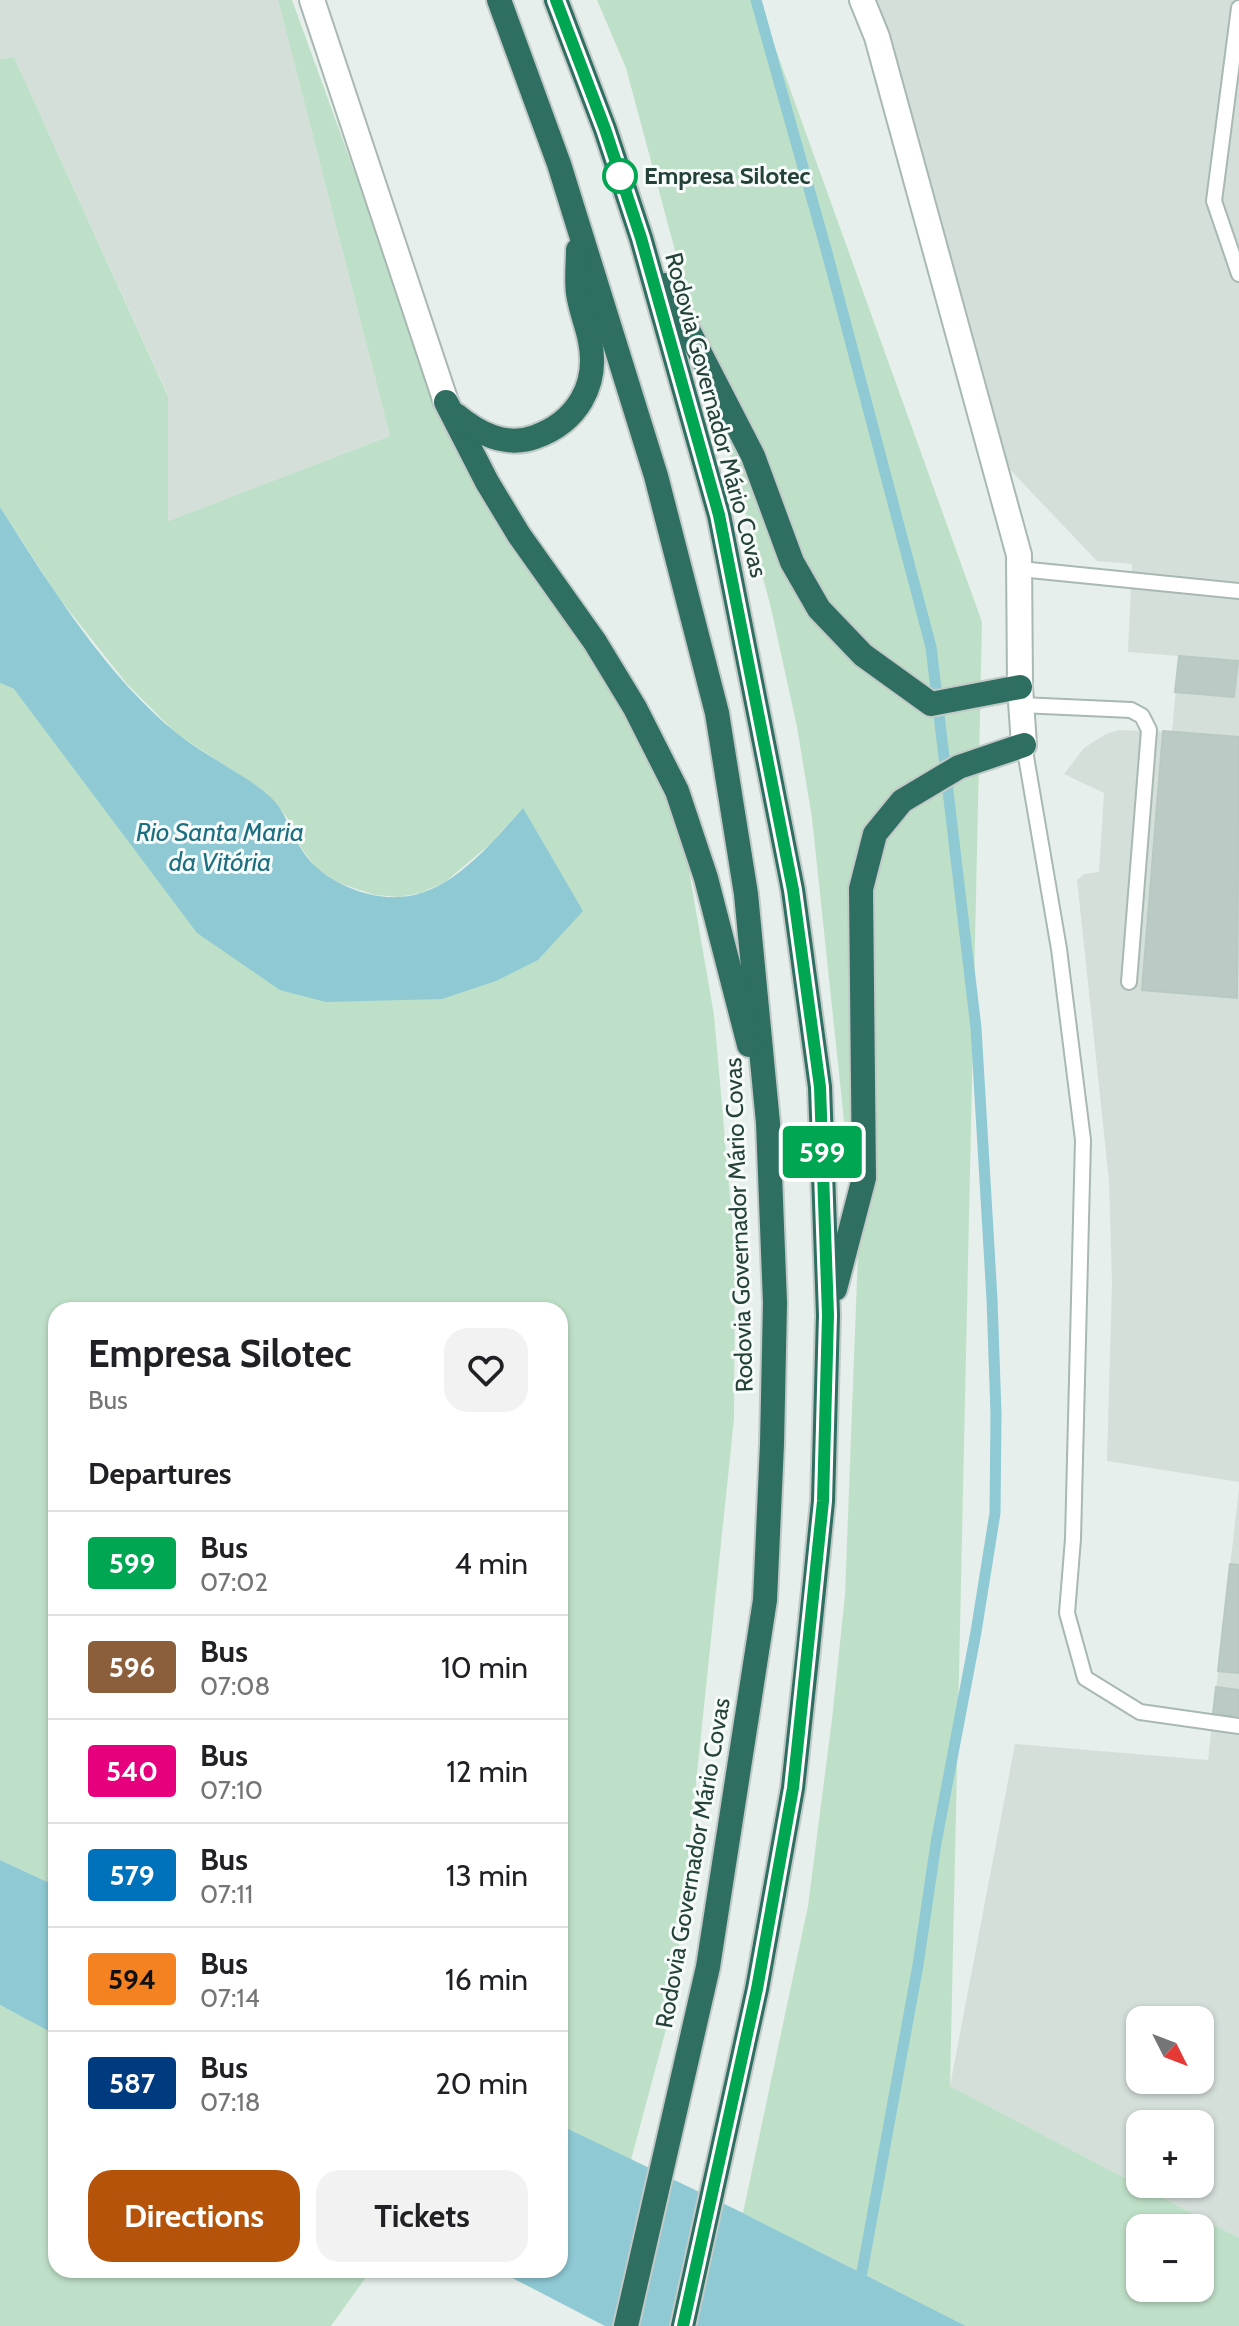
<!DOCTYPE html>
<meta charset="utf-8">
<style>
:root{--surface:#fff;--page:#f2f2f2;--text:#202124;--muted:#757577;--line:#e0e0e0;--accent:#b45309}
body{margin:0;font-family:Cabin,sans-serif;background:var(--page);color:var(--text);height:100vh;display:flex;flex-direction:column;font-size:30px;white-space:nowrap}
*{box-sizing:border-box;margin:0}
p{font-size:26px;color:var(--muted)}
.icon{flex:none;width:44px;height:44px;fill:none;stroke:currentColor;stroke-width:2;stroke-linecap:round;stroke-linejoin:round}
.map{position:relative;flex:1;overflow:hidden}
.sheet{position:absolute;left:48px;top:1302px;width:520px;height:976px;display:flex;flex-direction:column;background:var(--surface);border-radius:24px;box-shadow:0 2px 6px #0004}
.sheet>*{flex:none}
.badge{padding:0 16px;border-radius:6px;font-size:28px;line-height:52px}
.needle{width:52px;rotate:132deg}
.controls{position:absolute;left:1126px;top:2006px;display:grid;gap:16px}
.controls a{display:grid;place-items:center;width:88px;height:88px;border-radius:16px;background:var(--surface);box-shadow:0 2px 6px #0004;font-size:40px}
.map>.badge{position:absolute;translate:-50% -50%;box-shadow:0 0 0 4px #fff}
h2{padding:0 40px;font-size:30px;line-height:72px}
.round{display:grid;place-items:center;flex:none;width:84px;height:84px;border-radius:24px;background:var(--page)}
.head{display:flex;align-items:center;justify-content:space-between;height:136px;padding:0 40px}
h1{font-size:38px;font-weight:800;line-height:60px}
.primary-button{display:flex;gap:16px;margin-top:auto;padding:16px 40px}
.primary-button a{flex:1;height:92px;border-radius:24px;background:var(--accent);color:#fff;font-size:32px;font-weight:800;line-height:92px;text-align:center}
.primary-button a+a{background:var(--page);color:var(--text)}
ul{padding:0;list-style:none}
li{display:flex;align-items:center;gap:24px;height:104px;padding:0 40px;border-top:2px solid var(--line)}
li div{flex:1}
li b{display:block;font-size:30px}
li em{font-style:normal}
li .badge{min-width:88px;font-weight:700;text-align:center}
.map>svg:first-child{display:block}
.built{fill:#d4dfda;fill-rule:evenodd}
.green{fill:#bfe0c8;fill-rule:evenodd}
.water{fill:#8ec9d4}
.lines{fill:none;stroke-linecap:round;stroke-linejoin:round}
.stream{stroke:#8ec9d4;stroke-width:11}
.building{fill:#bbcac4;stroke:#b8c9c2;stroke-width:2}
.lane-casing{stroke:#a8b8b2;stroke-width:18}
.street-casing{stroke:#a8b8b2;stroke-width:28}
.highway-casing{stroke:#c2cac8;stroke-width:28}
.lane{stroke:#fff;stroke-width:14}
.street{stroke:#fff;stroke-width:24}
.highway{stroke:#2f6f62;stroke-width:24}
.line-casing{stroke:#fff;stroke-width:18}
.line{stroke:#00a651;stroke-width:12}
.stop-dot{fill:#fff;stroke:#00a651;stroke-width:4}
.labels{text-anchor:middle;stroke-width:6;stroke-linejoin:round;paint-order:stroke}
.stop-label{font-size:24px;font-weight:bold;fill:#24423a;stroke:#f7fbf9;text-anchor:start}
.street-label{font-size:24px;fill:#24423a;stroke:#f7fbf9}
.water-label{font-size:26px;font-style:italic;fill:#1c6f80;stroke:#f7fbf9}
</style>
<div class="map">
<svg width="1239" height="2326" viewBox="0 0 1239 2326">
<rect width="100%" height="100%" fill="#e6efeb"/>
<!-- built -->
<g class="built">
<polygon points="0,0 278,0 390,436 168,521 168,395 14,57 0,59"/>
<polygon points="865,0 1239,0 1239,1482 1107,1461 1112,1283 1109,1180 1077,880 1084,874 1099,872 1104,793 1064,774 1084,748 1106,734 1119,730 1172,732 1179,656 1128,652 1132,564 1097,561 997,456"/>
<path d="M1239 1488V2238L950 2086 1015 1744 1208 1760ZM1140 2020H1200V2080H1140ZM1140 2124H1200V2184H1140Z"/>
</g>
<!-- green -->
<g class="green">
<polygon points="278,0 292,0 439,404 536,571 664,778 682,830 714,1015 735,1253 734,1419 673,2003 631,2160 560,2125 560,1310 56,1310 56,1886 0,1860 0,683 14,689 442,999 523,808 489,845 444,883 420,893 399,897 375,895 339,883 317,869 301,848 289,820 267,793 177,734 127,684 59,598 0,507 0,59 14,57 168,396 168,521 390,436"/>
<path d="M597 0H758L982 622 950 2086 1239 2238V2326H966L743 2213 808 1906 832 1719 845 1595 858 1253 812 818 797 727 771 608 626 68ZM1140 2228H1200V2288H1140Z"/>
<polygon points="0,2005 56,2035 56,2270 371,2270 331,2326 0,2326"/>
</g>
<!-- water -->
<g class="water">
<path d="M0 507C49 584 107 678 179 735 206 756 238 771 265 792 284 807 289 828 300 847 318 879 363 899 399 897 451 895 491 843 523 808L583 911 538 960 496 981 442 999 326 1002 280 990 197 933 14 689 0 683Z"/>
<polygon points="0,1860 56,1886 56,2035 0,2005"/>
<polygon points="560,2125 743,2213 966,2326 605,2326 497,2270 560,2270"/>
</g>
<g class="lines">
<!-- stream -->
<polyline class="stream" points="756,0 826,249 931,647 976,1028 992,1299 996,1414 995,1513 976,1632 936,1843 918,1965 862,2272 856,2285"/>
</g>
<!-- building -->
<g class="building">
<polygon points="1179,656 1238,661 1234,697 1175,692"/>
<polygon points="1163,731 1239,737 1237,998 1142,990"/>
<polygon points="1230,1564 1239,1565 1239,1673 1218,1671"/>
<polygon points="1216,1687 1239,1690 1239,1716 1213,1713"/>
</g>
<g class="lines">
<defs>
<g id="lane">
<polyline points="1239,8 1214,201 1239,274"/>
<polyline points="1020,569 1239,591"/>
<polyline points="1021,705 1131,710 1142,716 1149,730 1129,982"/>
<polyline points="1024,745 1059,949 1083,1140 1073,1539 1067,1613 1085,1678 1140,1712 1239,1726"/>
</g>
<g id="street">
<polyline points="312,0 446,402"/>
<polyline points="862,0 877,37 1019,555 1020,687 1024,745"/>
</g>
<g id="highway">
<polyline points="499,0 559,164 656,476 717,713 746,894 768,1123 775,1303 772,1444 765,1600 708,1967 626,2326"/>
<polyline points="556,0 605,129 641,238 719,515 793,890 820,1087 828,1315 823,1501 808,1649 793,1788 757,1989 683,2326"/>
<polyline points="665,285 753,456 792,562 819,609 863,655 931,704 1020,687"/>
<polyline points="446,402 487,482 519,535 595,642 635,708 677,791 706,878 749,1045"/>
<path d="M456 415C478 433 505 448 535 437 577 422 599 385 590 341 587 325 580 309 578 293 576 279 578 264 578 250"/>
<polyline points="835,1289 864,1178 861,889 875,834 902,801 959,767 1024,745"/>
</g>
</defs>
<!-- lane casing -->
<use href="#lane" class="lane-casing"/>
<!-- street casing -->
<use href="#street" class="street-casing"/>
<!-- highway casing -->
<use href="#highway" class="highway-casing"/>
<!-- lane -->
<use href="#lane" class="lane"/>
<!-- street -->
<use href="#street" class="street"/>
<!-- highway -->
<use href="#highway" class="highway"/>
</g>
<g class="lines">
<defs>
<polyline id="line" points="556,0 605,129 641,238 719,515 793,890 820,1087 828,1315 823,1501 799,1732 793,1788 757,1989 683,2326"/>
</defs>
<!-- line casing -->
<use href="#line" class="line-casing"/>
<!-- line -->
<use href="#line" class="line"/>
</g>
<!-- markers -->
<circle class="stop-dot" cx="620" cy="176" r="16"/>
<g class="labels">
<!-- stop labels -->
<g class="stop-label">
<text x="644" y="184">Empresa Silotec</text>
</g>
<!-- street labels -->
<g class="street-label">
<text transform="translate(716 415) rotate(75)" y="8">Rodovia Governador Mário Covas</text>
<text transform="translate(739 1225) rotate(-92)" y="8">Rodovia Governador Mário Covas</text>
<text transform="translate(693 1863) rotate(-80)" y="8">Rodovia Governador Mário Covas</text>
</g>
<!-- water labels -->
<g class="water-label">
<text x="220" y="841">Rio Santa Maria<tspan x="220" dy="30">da Vitória</tspan></text>
</g>
</g>
</svg>
<div class="controls">
<a><svg class="needle" viewBox="-14 -14 28 28"><path d="M0-13l5 13h-10z" fill="#e53935"/><path d="M0 13l5-13h-10z" fill="#757577"/></svg></a>
<a>+</a>
<a>−</a>
</div>
<b class="badge" style="left:822px;top:1152px;background:#00a651;color:#fff">599</b>
<section class="sheet">
<div class="head"><div><h1>Empresa Silotec</h1><p>Bus</p></div><a class="round"><svg class="icon" aria-label="heart" viewBox="0 0 24 24"><path d="M12 20l-8-8c-3-5 5-10 8-4 3-6 11-1 8 4z"/></svg></a></div>
<h2>Departures</h2>
<ul>
<li><span class="badge" style="background:#00a651;color:#fff">599</span><div><b>Bus</b><p>07:02</p></div><em>4 min</em></li>
<li><span class="badge" style="background:#8b5e3c;color:#fff">596</span><div><b>Bus</b><p>07:08</p></div><em>10 min</em></li>
<li><span class="badge" style="background:#e6007e;color:#fff">540</span><div><b>Bus</b><p>07:10</p></div><em>12 min</em></li>
<li><span class="badge" style="background:#0072bc;color:#fff">579</span><div><b>Bus</b><p>07:11</p></div><em>13 min</em></li>
<li><span class="badge" style="background:#f58220;color:#111">594</span><div><b>Bus</b><p>07:14</p></div><em>16 min</em></li>
<li><span class="badge" style="background:#003b80;color:#fff">587</span><div><b>Bus</b><p>07:18</p></div><em>20 min</em></li>
</ul>
<div class="primary-button"><a>Directions</a><a>Tickets</a></div>
</section>
</div>
